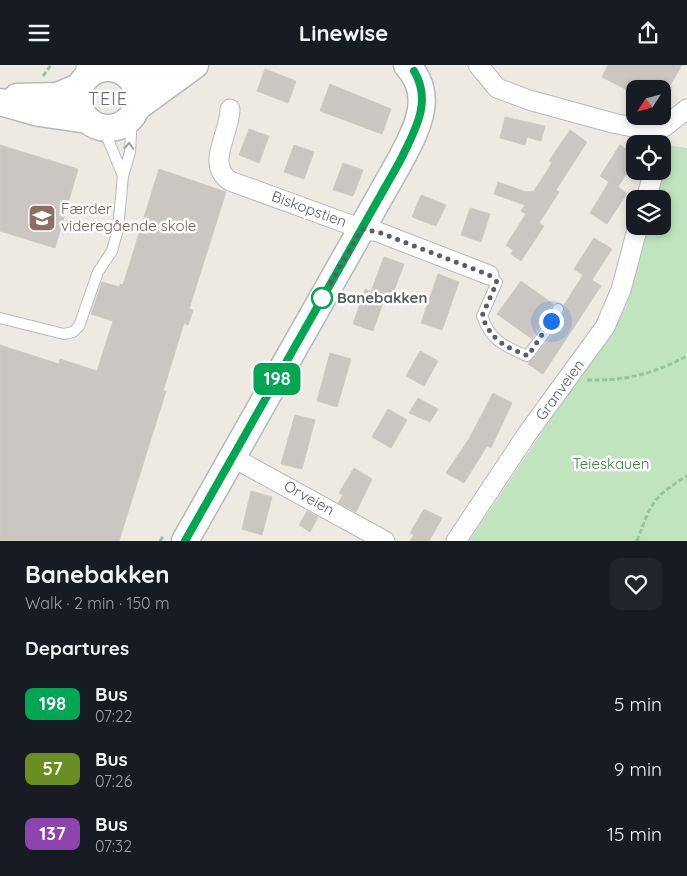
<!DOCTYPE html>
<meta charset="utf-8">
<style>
:root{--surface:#171b24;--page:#20242c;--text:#f1f3f6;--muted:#9ea1a6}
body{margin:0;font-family:Quicksand,sans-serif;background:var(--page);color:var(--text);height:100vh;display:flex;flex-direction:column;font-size:19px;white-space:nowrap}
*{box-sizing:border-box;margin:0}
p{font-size:16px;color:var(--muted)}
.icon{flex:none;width:28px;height:28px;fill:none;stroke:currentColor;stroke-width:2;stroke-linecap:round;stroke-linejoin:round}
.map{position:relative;height:476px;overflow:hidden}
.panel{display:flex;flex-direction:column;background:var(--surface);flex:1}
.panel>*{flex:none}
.badge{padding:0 10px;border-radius:8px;font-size:18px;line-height:32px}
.needle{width:32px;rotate:234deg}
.tools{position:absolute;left:626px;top:15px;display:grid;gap:10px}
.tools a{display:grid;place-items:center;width:45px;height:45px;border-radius:10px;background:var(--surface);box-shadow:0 2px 8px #0003;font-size:25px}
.you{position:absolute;width:25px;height:25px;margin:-12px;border:4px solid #fff;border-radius:50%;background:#1a73e8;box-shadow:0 0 0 8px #1a73e833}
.map>.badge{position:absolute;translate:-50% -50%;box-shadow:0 0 0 2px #fff}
h2{padding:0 25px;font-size:19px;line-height:45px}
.round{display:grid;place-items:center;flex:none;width:52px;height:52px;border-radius:10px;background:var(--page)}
.summary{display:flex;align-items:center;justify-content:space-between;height:85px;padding:0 25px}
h1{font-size:24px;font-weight:700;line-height:38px}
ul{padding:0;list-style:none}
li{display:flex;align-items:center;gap:15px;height:65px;padding:0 25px}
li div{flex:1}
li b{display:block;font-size:19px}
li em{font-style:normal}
li .badge{min-width:55px;font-weight:700;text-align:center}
header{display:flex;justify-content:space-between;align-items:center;height:65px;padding:0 25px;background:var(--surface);font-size:22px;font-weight:700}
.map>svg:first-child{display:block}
.green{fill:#bfe4be}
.building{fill:#cac6c1;stroke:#d1cbc0}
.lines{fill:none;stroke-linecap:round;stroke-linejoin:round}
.service-casing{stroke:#b7b9be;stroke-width:12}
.minor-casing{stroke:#b7b9be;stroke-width:21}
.secondary-casing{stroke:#b5b9be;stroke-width:29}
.path{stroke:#97c5a2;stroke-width:3;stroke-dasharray:5 2.5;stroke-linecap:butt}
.service{stroke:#fff;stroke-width:10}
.minor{stroke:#fff;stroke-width:19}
.secondary{stroke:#fff;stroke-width:26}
.oneway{stroke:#9c9ea1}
.line-casing{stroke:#fff;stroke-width:11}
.line{stroke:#00a651;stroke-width:8}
.walk{stroke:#5a5e62;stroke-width:5;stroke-dasharray:0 9}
.stop-dot{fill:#fff;stroke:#00a651;stroke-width:2.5}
.labels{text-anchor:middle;stroke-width:5;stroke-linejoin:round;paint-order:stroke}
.education-label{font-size:15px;fill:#785e54;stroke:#fff;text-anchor:start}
.street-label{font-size:15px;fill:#5a5e62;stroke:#fff}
.stop-label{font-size:15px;font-weight:bold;fill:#5a5e62;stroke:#fff;text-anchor:start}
.park-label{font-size:15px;fill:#368438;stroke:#fff}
.quarter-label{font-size:18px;letter-spacing:1px;fill:#6b7074;stroke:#fff}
</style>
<header><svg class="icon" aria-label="menu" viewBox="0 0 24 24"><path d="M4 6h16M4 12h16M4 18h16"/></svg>Linewise<svg class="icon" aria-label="share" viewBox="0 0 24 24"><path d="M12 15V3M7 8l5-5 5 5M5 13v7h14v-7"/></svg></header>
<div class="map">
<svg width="687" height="476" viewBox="0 0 687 476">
<rect width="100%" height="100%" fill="#edeae1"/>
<!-- green -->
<polygon class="green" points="665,80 687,83 687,476 469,476 626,242 645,161 662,161 662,134 652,134 662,106"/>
<!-- building -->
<g class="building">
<polygon points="608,0 682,0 668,24 635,24 635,29 602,12"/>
<polygon points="265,4 296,16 288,38 257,26"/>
<polygon points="330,19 391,44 382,69 320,46"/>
<polygon points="505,52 545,61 541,76 527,72 525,80 500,73"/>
<polygon points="249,64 269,71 259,98 239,90"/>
<polygon points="570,65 587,77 556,125 559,127 539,158 544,161 521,196 511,189 513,185 506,180 526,149 521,146 525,140 494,129 498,117 526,127 534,126 552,98 549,96"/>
<polygon points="0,80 78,104 55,183 0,166"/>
<polygon points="294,80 314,87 304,114 284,107"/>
<polygon points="620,80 635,90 635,95 618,122 627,128 607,159 590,148 609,117 612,119 600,111"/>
<polygon points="343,98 363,105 353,131 333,125"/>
<polygon points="159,104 226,127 189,244 193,245 188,260 184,258 163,326 166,326 119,476 0,476 0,280 59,299 60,294 97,306 113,256 91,249 102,217 120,222 120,219 123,220"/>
<polygon points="421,130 446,140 436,161 412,152"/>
<polygon points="470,143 490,149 481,177 461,170"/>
<polygon points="594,173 612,184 592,215 601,221 543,309 528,299 550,273 564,247 564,240 583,210 574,204"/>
<polygon points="384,192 404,199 391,234 385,232 373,266 353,259 365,224 371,227"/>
<polygon points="438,209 459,217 442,265 421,258"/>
<polygon points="521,216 553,239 532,274 497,249"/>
<polygon points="420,286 438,296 424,321 406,311"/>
<polygon points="330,288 351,294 337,342 317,336"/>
<polygon points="493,328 512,338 491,383 487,381 464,418 446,408 469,374"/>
<polygon points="418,333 438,344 430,357 409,348"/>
<polygon points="388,344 407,355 391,383 372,372"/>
<polygon points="295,350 315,355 302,404 281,399"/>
<polygon points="354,403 372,414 356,447 338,438 343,430 339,428"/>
<polygon points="251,426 272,432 262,470 242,464"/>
<polygon points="424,444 442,453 429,476 410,476 414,470 410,468"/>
<polygon points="307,446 318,452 310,467 299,460"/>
</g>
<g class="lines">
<defs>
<g id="service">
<polyline points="103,62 123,111"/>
<path d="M489 210 497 217 482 251C491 276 504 281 527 291L544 269 558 244"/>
<polyline points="0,253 64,269 73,267 79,261 98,207 112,186 118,164 123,111 130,87 132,50"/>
</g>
<g id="minor">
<polyline points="478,0 497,23 529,35 613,58 652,66 664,62 687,44"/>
<polyline points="86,12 86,0"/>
<path d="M230 44C230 69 205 99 230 116L362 164 378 167 489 210"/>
<polyline points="646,134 654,106"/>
<polyline points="232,392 385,476"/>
<polyline points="456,476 527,369 605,262 621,225 638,161"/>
</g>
<g id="secondary">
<circle cx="108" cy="33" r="30"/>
<polyline points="123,7 155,6 173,0"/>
<polyline points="17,32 57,31 79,22"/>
<polyline points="0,37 39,48 88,55"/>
<polyline points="136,43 195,0"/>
<path d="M185 476 400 96C416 65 436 31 407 0"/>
</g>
</defs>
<!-- service casing -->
<use href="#service" class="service-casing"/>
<!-- minor casing -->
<use href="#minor" class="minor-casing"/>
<!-- secondary casing -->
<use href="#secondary" class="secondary-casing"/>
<!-- path -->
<g class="path">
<polyline points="43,11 51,0"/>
<path d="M587 315C627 316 652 309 687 291"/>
<polyline points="160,476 164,470"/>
<path d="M637 476C651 439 652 432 687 411"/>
</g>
<!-- service -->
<use href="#service" class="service"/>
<!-- minor -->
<use href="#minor" class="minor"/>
<!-- secondary -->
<use href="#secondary" class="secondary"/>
</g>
<!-- one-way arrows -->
<defs><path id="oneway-chevron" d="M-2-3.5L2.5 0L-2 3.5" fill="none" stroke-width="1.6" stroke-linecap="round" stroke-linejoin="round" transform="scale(1.25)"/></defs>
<use class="oneway" href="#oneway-chevron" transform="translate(129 81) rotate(-86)"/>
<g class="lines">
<defs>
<path id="line" d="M185 476 400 96C414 67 433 37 414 6"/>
</defs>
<!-- line casing -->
<use href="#line" class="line-casing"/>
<!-- line -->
<use href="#line" class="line"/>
<!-- walk -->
<path class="walk" d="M322 233 362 164 378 167 489 210 497 217 482 251C492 276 504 281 528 291L551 256"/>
</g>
<!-- icons -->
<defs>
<symbol id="school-square" viewBox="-11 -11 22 22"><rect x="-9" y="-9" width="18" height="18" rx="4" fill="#8d6e63" stroke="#fff"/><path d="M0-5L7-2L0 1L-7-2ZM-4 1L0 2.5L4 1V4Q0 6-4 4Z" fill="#fff"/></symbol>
</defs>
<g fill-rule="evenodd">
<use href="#school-square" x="26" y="137" width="32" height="32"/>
</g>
<!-- markers -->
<circle class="stop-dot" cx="322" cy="233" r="10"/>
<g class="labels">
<!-- education labels -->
<g class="education-label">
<text x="61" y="149">Færder<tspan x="61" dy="17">videregående skole</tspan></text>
</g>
<!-- street labels -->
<g class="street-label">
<text transform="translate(309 144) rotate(20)" y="5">Biskopstien</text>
<text transform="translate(560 325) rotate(-54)" y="5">Granveien</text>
<text transform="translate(309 433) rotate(29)" y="5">Orveien</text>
</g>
<!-- stop labels -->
<g class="stop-label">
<text x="337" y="238">Banebakken</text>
</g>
<!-- park labels -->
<g class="park-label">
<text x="611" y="404">Teieskauen</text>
</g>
<!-- quarter labels -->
<g class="quarter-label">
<text x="108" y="40">TEIE</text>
</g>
</g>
</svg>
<div class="tools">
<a><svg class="needle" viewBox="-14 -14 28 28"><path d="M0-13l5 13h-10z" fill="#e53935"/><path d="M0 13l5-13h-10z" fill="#9ea1a6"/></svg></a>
<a><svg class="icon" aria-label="locate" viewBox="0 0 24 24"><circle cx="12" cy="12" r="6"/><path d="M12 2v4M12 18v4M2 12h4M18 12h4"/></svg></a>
<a><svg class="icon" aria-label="layers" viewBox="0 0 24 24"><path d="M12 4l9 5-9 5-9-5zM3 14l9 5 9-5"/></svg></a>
</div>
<div class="you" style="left:551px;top:256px"></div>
<b class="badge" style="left:277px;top:314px;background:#00a651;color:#fff">198</b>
</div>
<section class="panel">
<div class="summary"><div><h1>Banebakken</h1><p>Walk · 2 min · 150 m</p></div><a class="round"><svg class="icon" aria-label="heart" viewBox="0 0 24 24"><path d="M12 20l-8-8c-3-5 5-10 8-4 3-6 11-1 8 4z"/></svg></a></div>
<h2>Departures</h2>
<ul>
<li><span class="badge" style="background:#00a651;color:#fff">198</span><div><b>Bus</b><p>07:22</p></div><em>5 min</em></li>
<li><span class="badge" style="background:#6b8e23;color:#fff">57</span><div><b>Bus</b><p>07:26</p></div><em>9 min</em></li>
<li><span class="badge" style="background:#8e44ad;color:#fff">137</span><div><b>Bus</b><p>07:32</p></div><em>15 min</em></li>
</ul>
</section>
